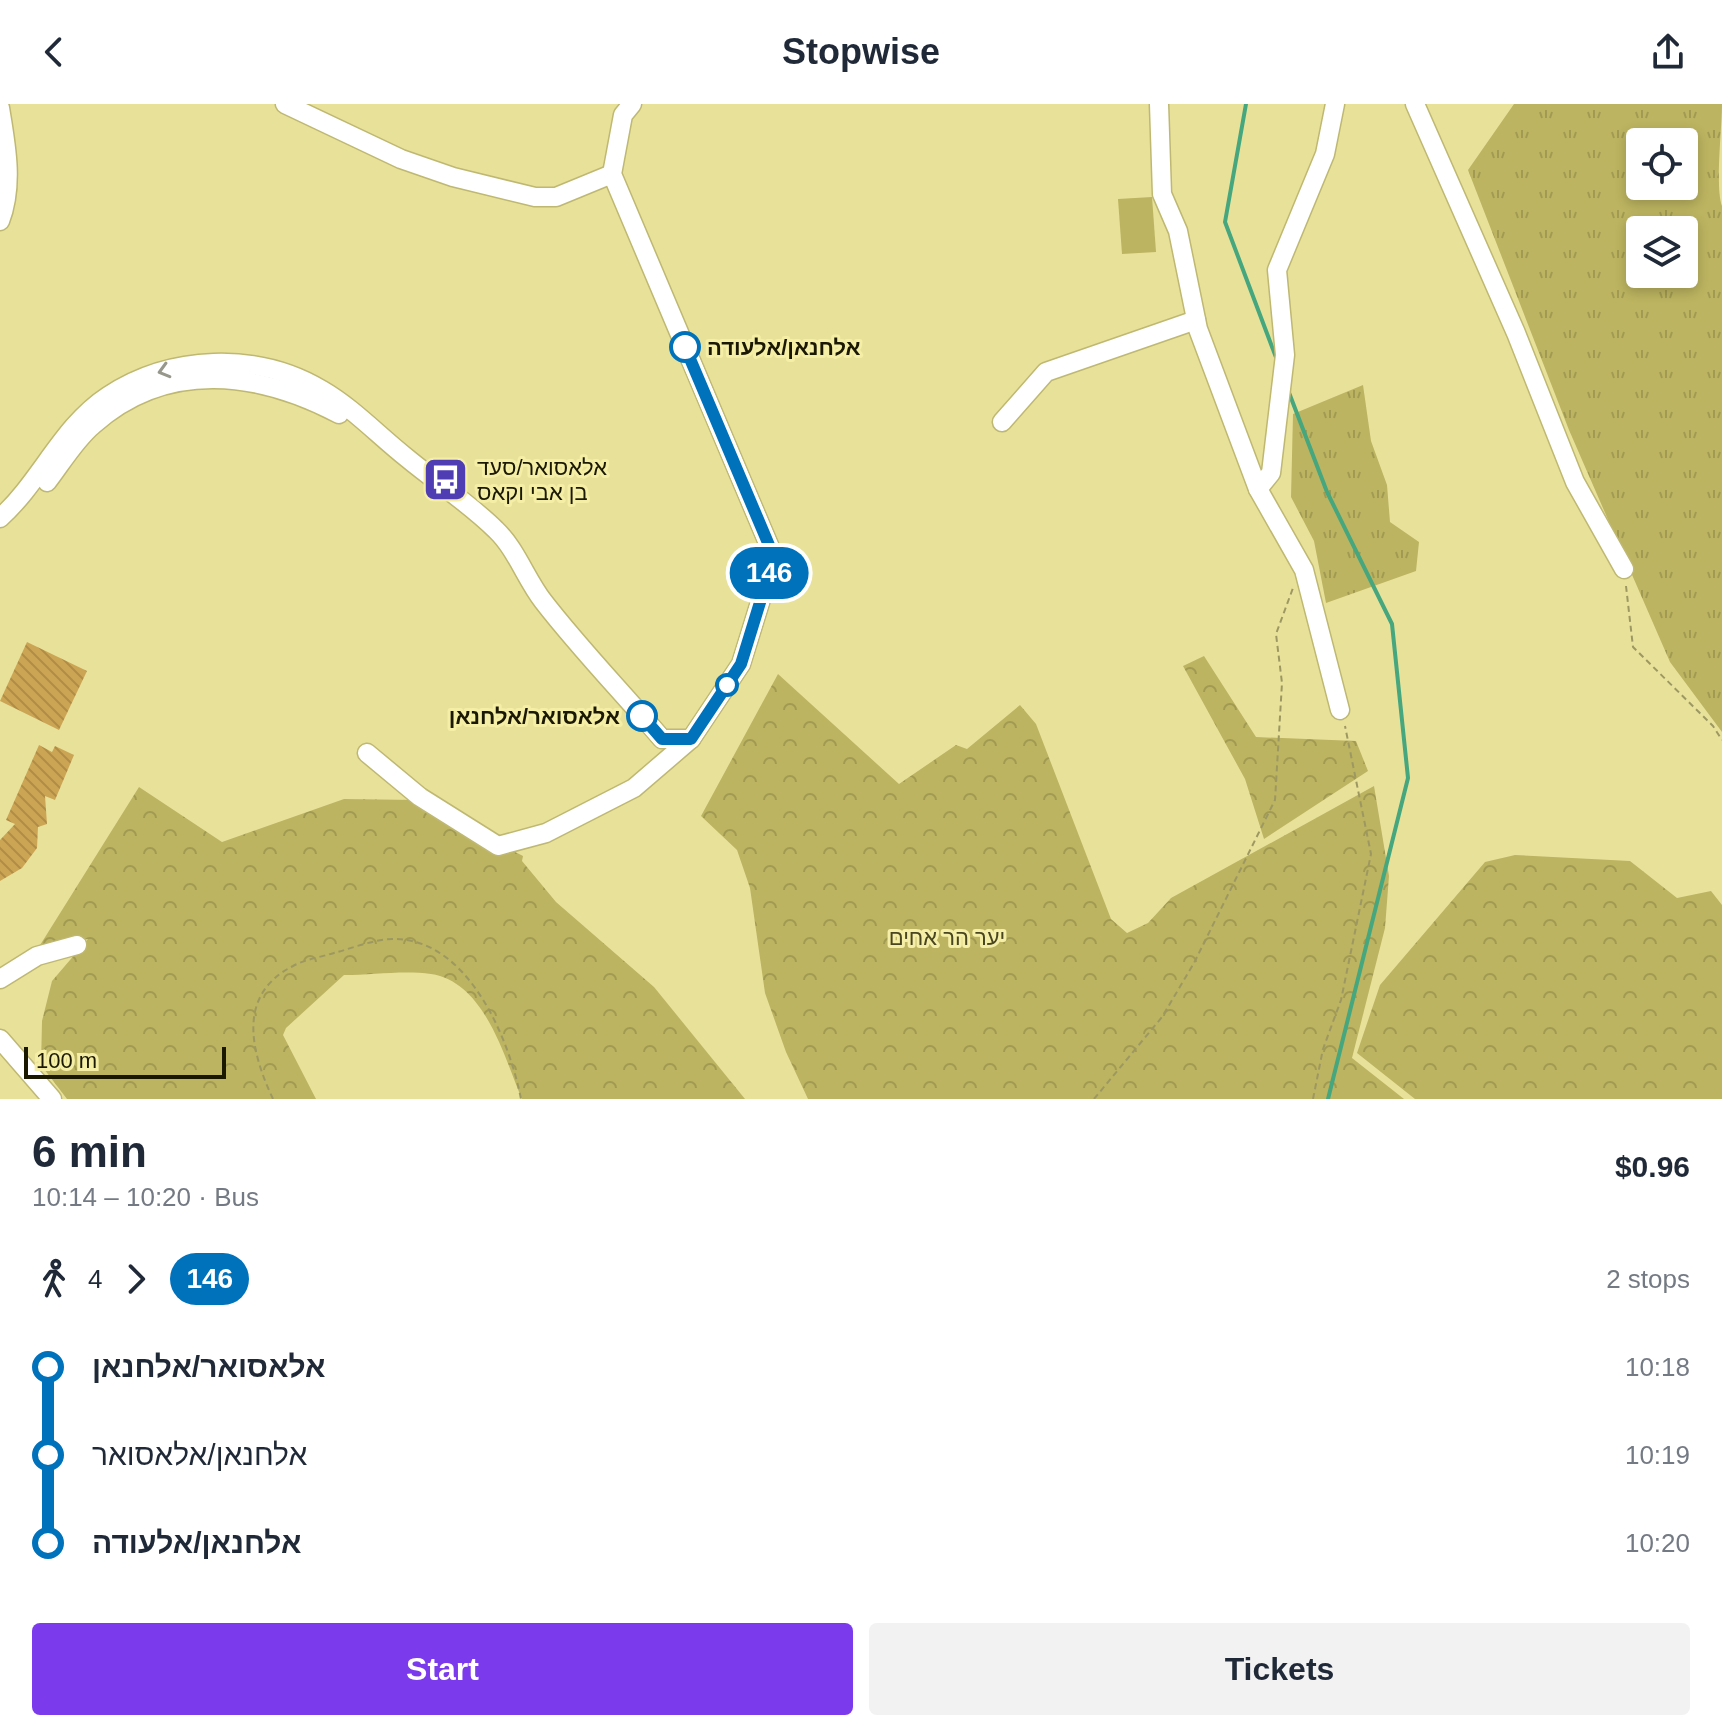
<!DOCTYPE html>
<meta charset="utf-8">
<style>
:root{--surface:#fff;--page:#f2f2f3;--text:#1f2937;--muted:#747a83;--accent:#7c3aed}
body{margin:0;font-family:Helvetica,Heebo,sans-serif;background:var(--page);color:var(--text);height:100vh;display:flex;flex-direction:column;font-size:30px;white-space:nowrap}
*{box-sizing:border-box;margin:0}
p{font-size:26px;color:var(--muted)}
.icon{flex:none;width:44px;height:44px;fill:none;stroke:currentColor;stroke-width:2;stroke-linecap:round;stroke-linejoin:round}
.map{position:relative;height:995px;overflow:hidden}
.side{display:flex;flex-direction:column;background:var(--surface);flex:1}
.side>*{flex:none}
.badge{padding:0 16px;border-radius:26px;font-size:28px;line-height:52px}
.buttons{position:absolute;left:1626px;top:24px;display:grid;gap:16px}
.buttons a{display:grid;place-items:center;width:72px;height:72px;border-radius:8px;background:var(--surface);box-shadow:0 4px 12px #0003;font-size:40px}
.scale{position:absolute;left:24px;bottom:20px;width:202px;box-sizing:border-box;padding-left:8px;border:4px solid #1b1800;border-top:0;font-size:22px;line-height:28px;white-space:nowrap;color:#1b1800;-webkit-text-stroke:6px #f5eea7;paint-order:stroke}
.map>.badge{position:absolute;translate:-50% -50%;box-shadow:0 0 0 4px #fff}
.legs{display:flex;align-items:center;gap:12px;height:88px;padding:0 32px;font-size:26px}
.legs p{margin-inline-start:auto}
.summary{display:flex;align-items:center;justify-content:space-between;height:136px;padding:0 32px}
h1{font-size:44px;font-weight:700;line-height:60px}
.cta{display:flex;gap:16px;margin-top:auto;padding:16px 32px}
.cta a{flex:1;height:92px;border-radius:8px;background:var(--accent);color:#fff;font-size:32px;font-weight:700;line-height:92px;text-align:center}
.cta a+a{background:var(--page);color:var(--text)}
ul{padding:0 32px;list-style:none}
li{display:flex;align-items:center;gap:28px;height:88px;font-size:30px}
li i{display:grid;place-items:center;width:12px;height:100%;margin:0 10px;background:currentColor}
li i::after{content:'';width:20px;height:20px;margin:-10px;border:6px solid;border-radius:50%;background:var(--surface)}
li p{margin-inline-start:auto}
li:first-child i{background:linear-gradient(#0000 50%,currentColor 0)}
li:last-child i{background:linear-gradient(currentColor 50%,#0000 0)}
header{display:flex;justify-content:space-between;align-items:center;height:104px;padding:0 32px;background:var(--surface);font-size:36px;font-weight:700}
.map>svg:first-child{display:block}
.grass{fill:url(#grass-tufts);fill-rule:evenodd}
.forest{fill:url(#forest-crowns)}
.pitch{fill:#bcb460}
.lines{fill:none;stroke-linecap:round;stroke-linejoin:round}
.stream{stroke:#46a67e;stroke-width:4}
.building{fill:url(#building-back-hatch)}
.minor-casing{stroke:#bfb872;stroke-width:21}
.path{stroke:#9d9862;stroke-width:2;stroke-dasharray:6 4;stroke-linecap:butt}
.minor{stroke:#fff;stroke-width:18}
.oneway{stroke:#98978c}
.line-1-casing{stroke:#fff;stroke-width:18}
.line-1{stroke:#0072bc;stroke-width:12}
.stop-1-dot{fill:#fff;stroke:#0072bc;stroke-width:4}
.labels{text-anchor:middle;stroke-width:6;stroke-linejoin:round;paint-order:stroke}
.stop-label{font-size:22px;font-weight:bold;fill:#1b1800;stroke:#f5eea7;text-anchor:start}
.poi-label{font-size:22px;fill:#1b1800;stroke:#f5eea7;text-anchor:start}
.park-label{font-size:22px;fill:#494520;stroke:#f5eea7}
</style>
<header><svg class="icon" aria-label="back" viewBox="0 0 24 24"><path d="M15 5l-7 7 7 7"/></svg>Stopwise<svg class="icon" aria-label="share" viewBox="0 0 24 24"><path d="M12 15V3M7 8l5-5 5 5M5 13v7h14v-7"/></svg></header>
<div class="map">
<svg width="1722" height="995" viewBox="0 0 1722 995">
<defs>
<pattern id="grass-tufts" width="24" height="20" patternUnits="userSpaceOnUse" patternTransform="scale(2)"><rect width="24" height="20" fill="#bcb460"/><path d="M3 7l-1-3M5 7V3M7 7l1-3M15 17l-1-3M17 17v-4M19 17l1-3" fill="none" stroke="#a19a52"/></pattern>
<pattern id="forest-crowns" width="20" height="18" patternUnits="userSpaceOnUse" patternTransform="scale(2)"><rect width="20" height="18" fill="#bcb460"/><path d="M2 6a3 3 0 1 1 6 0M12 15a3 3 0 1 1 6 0" fill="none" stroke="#a19a52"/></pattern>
<pattern id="building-back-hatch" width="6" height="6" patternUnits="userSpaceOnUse" patternTransform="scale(2)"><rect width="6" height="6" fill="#cca554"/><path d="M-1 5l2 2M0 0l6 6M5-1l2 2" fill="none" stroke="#af8d47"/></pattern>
</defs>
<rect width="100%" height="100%" fill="#e8e19a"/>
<!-- grass -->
<g class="grass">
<path d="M1514 0H1722C1722 25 1715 84 1722 102V628L1670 558 1569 326 1468 66ZM1640 38H1684V82H1640ZM1640 126H1684V170H1640Z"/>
<polygon points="1363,281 1371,337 1387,381 1390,418 1419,438 1416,467 1326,499 1314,437 1291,393 1293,310"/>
</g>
<!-- forest -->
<g class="forest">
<polygon points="1204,552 1256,633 1356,637 1368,667 1264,735 1245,675 1183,562"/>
<polygon points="778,570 899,680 956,641 967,645 1020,601 1036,620 1111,815 1127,829 1148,819 1171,794 1374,682 1389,772 1385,824 1352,954 1404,995 808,995 786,948 765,889 750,784 737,746 701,712"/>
<path d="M139 683 222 738 344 695 416 696 523 752 522 757 556 798 654 883 745 995H522C504 953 485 878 431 870 404 866 372 871 344 871L286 924 283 931 316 995H67L41 961 42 917 52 877 88 835 37 846Z"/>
<polygon points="1515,751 1630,757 1677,794 1711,787 1722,801 1722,995 1415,995 1357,949 1380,881 1485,758"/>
</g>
<!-- pitch -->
<polygon class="pitch" points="1152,93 1156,148 1122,150 1118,95"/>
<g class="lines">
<!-- stream -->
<g class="stream">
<polyline points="1246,0 1225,118 1277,256"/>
<polyline points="1288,286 1327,388 1392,520 1408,674 1328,995"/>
</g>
</g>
<!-- building -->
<g class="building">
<polygon points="27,538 87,567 59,626 0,597"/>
<polygon points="39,641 52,648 55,642 74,651 55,696 45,692 47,720 38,723 37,744 22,764 0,777 0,736 15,720 6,716"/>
</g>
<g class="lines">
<defs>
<g id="minor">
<polyline points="285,0 401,55 453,73 535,93 556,93 612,70"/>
<polyline points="1159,0 1162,90 1178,127 1198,225 1258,385 1304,466 1340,606"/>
<polyline points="1415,0 1516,229 1575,378 1624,465"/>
<path d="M0 4C6 40 14 81 0 117"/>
<polyline points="1002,318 1046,268 1196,216"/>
<path d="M47 378C61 360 75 336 93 321 167 255 259 268 339 310"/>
<polyline points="1258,385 1271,369 1285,251 1277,166 1325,50 1335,0"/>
<path d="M0 414C41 377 62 322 108 292 170 251 257 247 322 286 353 304 378 331 407 354 436 378 470 400 496 426 516 445 526 475 543 497 580 545 623 589 662 635H691L741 560 774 453 612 70 623 11 632 0"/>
<polyline points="367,649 420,693 498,742 546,729 634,684 691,635"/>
<polyline points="0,875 37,852 77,841"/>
<polyline points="0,935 52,995"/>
</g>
</defs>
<!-- minor casing -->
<use href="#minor" class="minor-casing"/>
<!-- path -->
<g class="path">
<polyline points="1626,482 1633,543 1713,622 1722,636"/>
<path d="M273 995C251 948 236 891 293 862 306 855 321 853 334 849 353 844 374 835 394 835 468 835 509 934 521 995"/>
<polyline points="1094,995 1162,913 1194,859 1275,696 1282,579 1276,530 1293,484"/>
<polyline points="1313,995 1323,945 1341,896 1371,750 1345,622"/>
</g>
<!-- minor -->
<use href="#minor" class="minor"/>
</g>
<!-- one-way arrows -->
<defs><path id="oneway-chevron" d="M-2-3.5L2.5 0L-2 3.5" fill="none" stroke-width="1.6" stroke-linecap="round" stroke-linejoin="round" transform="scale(2)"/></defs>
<use class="oneway" href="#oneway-chevron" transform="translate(164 267) rotate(164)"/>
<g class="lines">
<defs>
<polyline id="line-1" points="642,612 662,635 691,635 741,560 774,453 685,243"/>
</defs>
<!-- line-1 casing -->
<use href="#line-1" class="line-1-casing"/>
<!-- line-1 -->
<use href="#line-1" class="line-1"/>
</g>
<!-- icons -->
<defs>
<symbol id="bus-square" viewBox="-11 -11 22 22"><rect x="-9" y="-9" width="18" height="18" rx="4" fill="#4f3db4" stroke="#f5eea7"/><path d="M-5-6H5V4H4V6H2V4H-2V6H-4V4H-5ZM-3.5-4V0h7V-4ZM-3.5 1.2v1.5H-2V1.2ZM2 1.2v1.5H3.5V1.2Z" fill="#fff"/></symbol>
</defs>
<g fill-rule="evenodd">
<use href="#bus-square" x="420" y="350" width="51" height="51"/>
</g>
<!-- markers -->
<g class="stop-1-dot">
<circle cx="685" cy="243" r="14"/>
<circle cx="727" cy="581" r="10"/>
<circle cx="642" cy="612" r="14"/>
</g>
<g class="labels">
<!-- stop labels -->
<g class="stop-label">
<text x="707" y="251">אלחנאן/אלעודה</text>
<text x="620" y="620" text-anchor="end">אלאסואר/אלחנאן</text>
</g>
<!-- poi labels -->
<g class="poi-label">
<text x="477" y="371">אלאסואר/סעד<tspan x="477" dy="25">בן אבי וקאס</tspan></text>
</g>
<!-- park labels -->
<g class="park-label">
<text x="947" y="841">יער הר אחים</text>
</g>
</g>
</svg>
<div class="buttons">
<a><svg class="icon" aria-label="locate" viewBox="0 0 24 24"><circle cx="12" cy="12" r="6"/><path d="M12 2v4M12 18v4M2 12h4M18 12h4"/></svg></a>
<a><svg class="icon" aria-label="layers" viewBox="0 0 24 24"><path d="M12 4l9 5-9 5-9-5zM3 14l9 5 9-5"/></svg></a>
</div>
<div class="scale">100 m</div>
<b class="badge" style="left:769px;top:469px;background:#0072bc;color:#fff">146</b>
</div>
<section class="side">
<div class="summary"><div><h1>6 min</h1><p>10:14 – 10:20 · Bus</p></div><b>$0.96</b></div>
<div class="legs"><svg class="icon" aria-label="walk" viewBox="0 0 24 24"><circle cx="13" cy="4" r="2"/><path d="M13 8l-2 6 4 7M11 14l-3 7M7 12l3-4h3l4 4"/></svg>4<svg class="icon" aria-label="forward" viewBox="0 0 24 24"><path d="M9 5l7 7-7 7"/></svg><b class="badge" style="background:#0072bc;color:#fff">146</b><p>2 stops</p></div>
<ul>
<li><i style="color:#0072bc"></i><b>אלאסואר/אלחנאן</b><p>10:18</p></li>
<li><i style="color:#0072bc"></i><span>אלחנאן/אלאסואר</span><p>10:19</p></li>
<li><i style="color:#0072bc"></i><b>אלחנאן/אלעודה</b><p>10:20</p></li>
</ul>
<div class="cta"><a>Start</a><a>Tickets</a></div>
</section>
